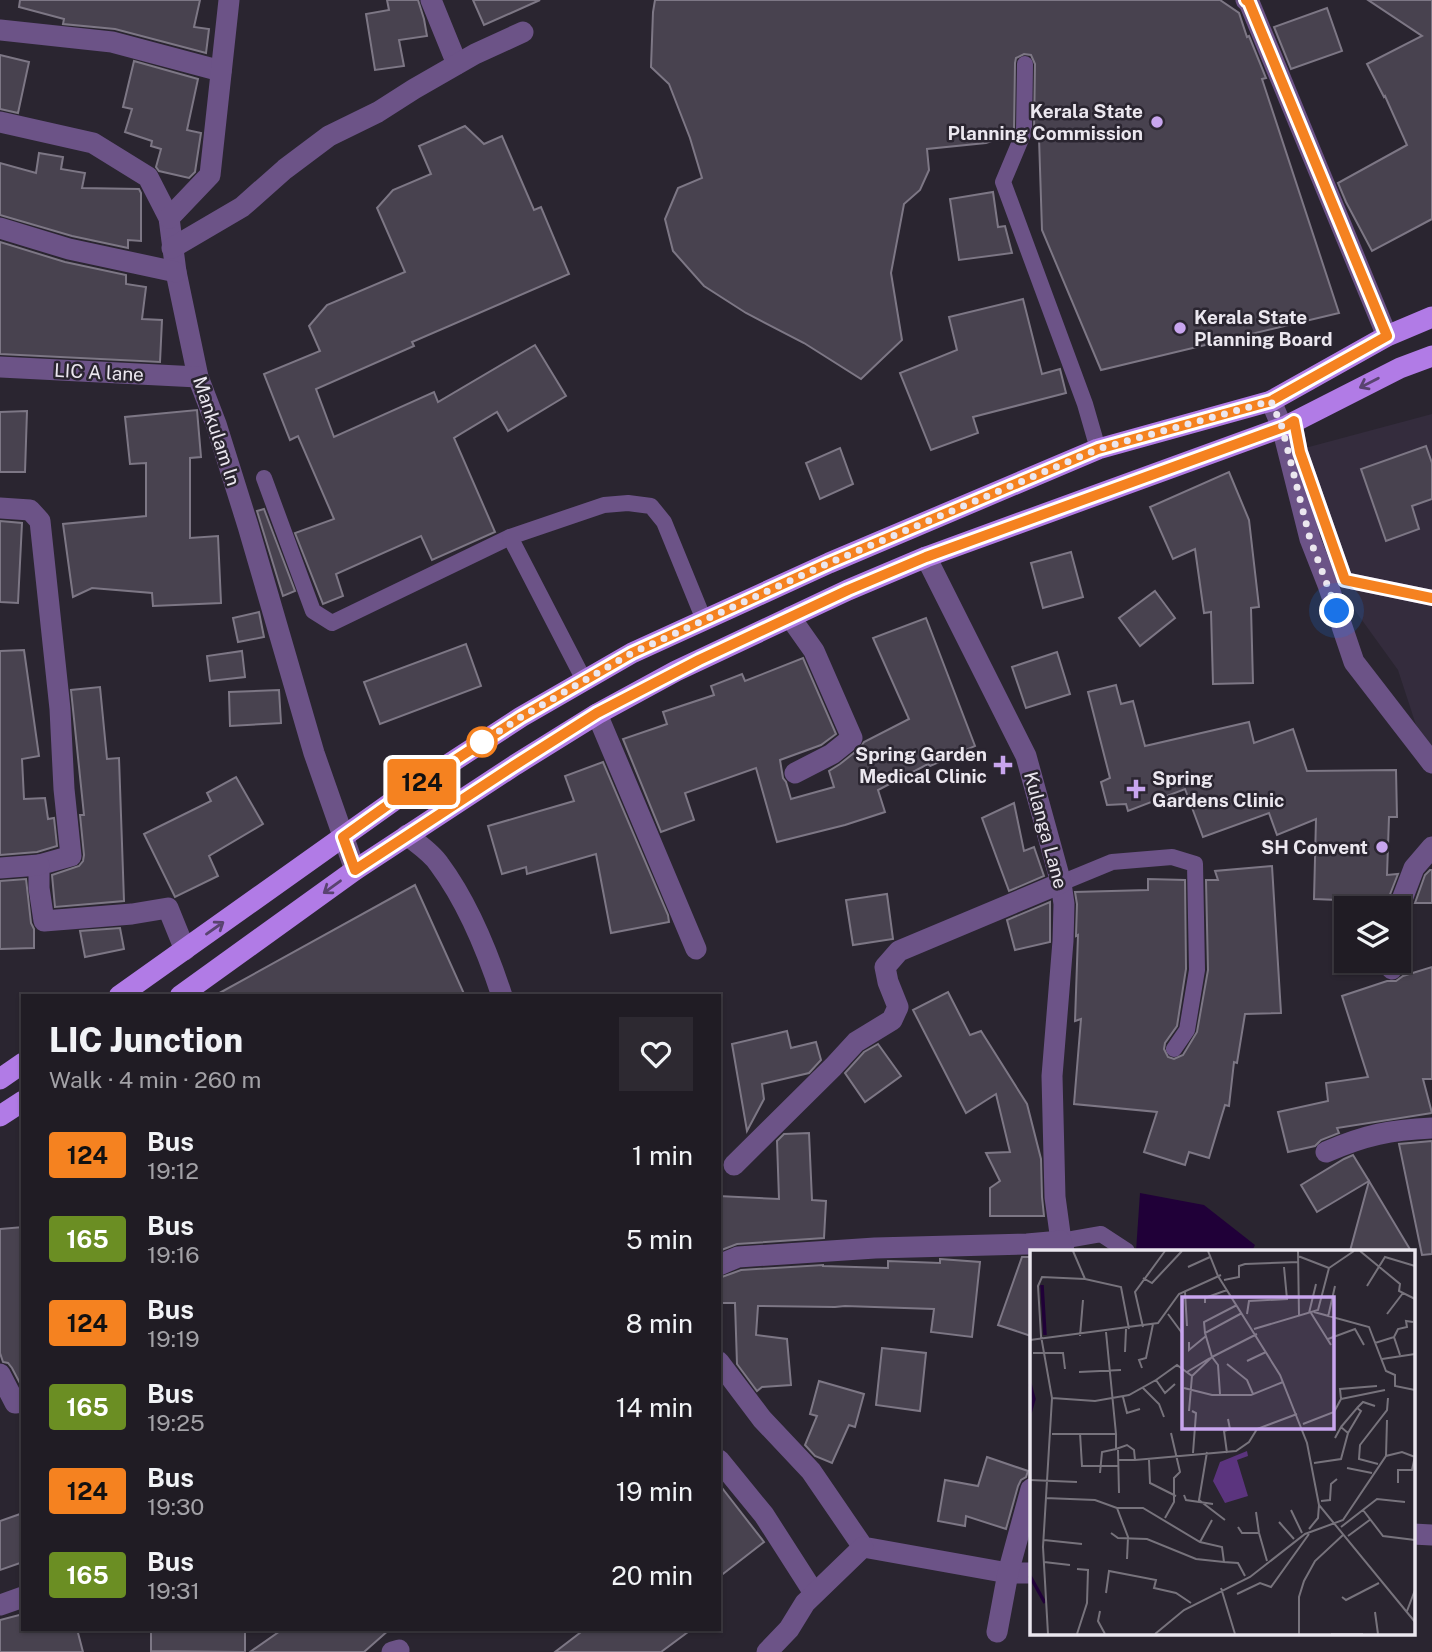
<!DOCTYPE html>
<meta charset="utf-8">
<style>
:root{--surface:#201c24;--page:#2d2931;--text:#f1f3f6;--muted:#a2a1a6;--line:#3d3a41}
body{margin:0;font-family:"Public Sans",sans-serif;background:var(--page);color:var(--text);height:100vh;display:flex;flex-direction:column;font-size:26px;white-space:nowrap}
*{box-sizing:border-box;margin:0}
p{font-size:23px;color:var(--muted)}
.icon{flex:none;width:38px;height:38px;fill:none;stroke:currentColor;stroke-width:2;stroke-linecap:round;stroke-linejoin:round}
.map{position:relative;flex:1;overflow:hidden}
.panel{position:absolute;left:21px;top:994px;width:700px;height:637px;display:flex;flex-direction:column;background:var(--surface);border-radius:0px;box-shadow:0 2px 5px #0004,0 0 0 2px var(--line)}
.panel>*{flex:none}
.badge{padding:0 14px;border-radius:5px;font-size:24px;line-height:46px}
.fabs{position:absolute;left:1334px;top:896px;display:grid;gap:14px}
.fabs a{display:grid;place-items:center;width:77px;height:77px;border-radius:0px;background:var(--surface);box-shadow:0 2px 5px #0004,0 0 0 2px var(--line);font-size:35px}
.you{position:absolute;width:35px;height:35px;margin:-18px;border:5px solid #fff;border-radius:50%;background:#1a73e8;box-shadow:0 0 0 10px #1a73e833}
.map>.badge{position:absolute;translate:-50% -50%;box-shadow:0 0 0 4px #fff}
.round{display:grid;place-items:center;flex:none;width:74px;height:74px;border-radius:0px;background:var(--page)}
.summary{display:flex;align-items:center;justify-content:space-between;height:119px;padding:0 28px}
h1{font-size:33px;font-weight:800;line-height:52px}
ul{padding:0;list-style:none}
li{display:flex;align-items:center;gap:21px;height:84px;padding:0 28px}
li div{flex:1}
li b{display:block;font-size:26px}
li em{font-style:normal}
li .badge{min-width:77px;font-weight:700;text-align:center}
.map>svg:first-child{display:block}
.built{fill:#342c3d}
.water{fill:#200038}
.building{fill:#48424f;stroke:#7d7785;stroke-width:2}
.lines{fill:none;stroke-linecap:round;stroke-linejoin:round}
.lane{stroke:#6c5387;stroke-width:16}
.street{stroke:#6c5387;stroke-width:21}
.primary{stroke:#b17be6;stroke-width:21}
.oneway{stroke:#594370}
.line-casing{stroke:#fff;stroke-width:16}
.line{stroke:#f58220;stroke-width:10}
.walk{stroke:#ebe7ef;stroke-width:7;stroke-dasharray:0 12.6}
.poi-dot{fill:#c8a5ee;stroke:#2a2530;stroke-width:2.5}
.stop-dot{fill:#fff;stroke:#f58220;stroke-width:3.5}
.labels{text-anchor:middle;stroke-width:5;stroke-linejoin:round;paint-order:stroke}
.poi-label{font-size:19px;font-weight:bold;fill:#ebe7ef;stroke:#2a2530;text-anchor:end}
.street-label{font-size:19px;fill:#ebe7ef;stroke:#2a2530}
.inset-river{fill:none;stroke:#200038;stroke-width:3.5}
.inset-road{fill:none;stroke:#77737c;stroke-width:2}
.view{fill:#c8a5ee;fill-opacity:0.15;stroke:#c8a5ee;stroke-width:3.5}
.inset-edge{fill:none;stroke:#ebe7ef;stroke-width:3.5}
</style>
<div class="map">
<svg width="1432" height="1652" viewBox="0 0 1432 1652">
<rect width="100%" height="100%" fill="#2a2530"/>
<!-- built -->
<polygon class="built" points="1432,414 1432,774 1398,670 1302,537 1279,455"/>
<!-- water -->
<polygon class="water" points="1140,1193 1204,1205 1255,1245 1252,1251 1136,1251"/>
<!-- building -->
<g class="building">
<polygon points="20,0 200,0 194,27 209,29 206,53 115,29 63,24 64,19 19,7"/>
<polygon points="387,0 418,0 424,19 427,36 399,40 404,66 375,70 366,14 389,10"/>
<polygon points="473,0 540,0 484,25"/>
<polygon points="655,0 1220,0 1239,13 1247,37 1249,36 1266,78 1262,79 1339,313 1101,370 1042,230 1039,138 1033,138 1034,132 1035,64 1031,55 1024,54 1016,58 1015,63 1014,130 1009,141 1005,141 1003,137 986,143 927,149 929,170 920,190 904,204 891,273 902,340 861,379 804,343 746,313 704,286 673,251 665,219 678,188 702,178 690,138 669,84 651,67 653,12"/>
<polygon points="1368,0 1432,0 1432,219 1372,251 1346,202 1338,183 1407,145 1385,96 1384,97 1367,64 1422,36"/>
<polygon points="1327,8 1342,51 1291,69 1274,27"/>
<polygon points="0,55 29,62 18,113 0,109"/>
<polygon points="134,61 198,79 187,130 201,133 195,172 189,178 159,171 156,167 161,149 151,146 152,141 125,132 132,109 123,107"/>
<polygon points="465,126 484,144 502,136 534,210 541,207 569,274 412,342 414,346 316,389 334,437 434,392 438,402 535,345 566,396 508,431 497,412 454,438 495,532 432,560 421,536 336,574 343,596 323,604 295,533 334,519 298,436 290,440 264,374 320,351 309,326 327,305 405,272 377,208 393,190 431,174 419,146"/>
<polygon points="39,153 63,157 61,169 85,173 82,188 139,189 141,193 141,241 128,240 128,248 72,236 0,215 0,163 36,173"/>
<polygon points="993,192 998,227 1005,226 1012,253 959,260 950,199"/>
<polygon points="0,242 65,262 126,275 126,284 146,287 142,319 162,320 160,362 0,354"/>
<polygon points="1023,299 1042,374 1060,369 1066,393 973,417 978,433 931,450 900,373 957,350 949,317"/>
<polygon points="197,410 201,457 190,458 190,538 218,536 221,603 153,606 152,593 92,588 73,597 63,524 146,516 146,463 130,464 125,417"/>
<polygon points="27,411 25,472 0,472 0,412"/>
<polygon points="1426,446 1432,463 1432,499 1412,506 1419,529 1386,541 1361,469"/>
<polygon points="840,448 853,484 820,499 806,463"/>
<polygon points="1229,472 1249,520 1259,607 1251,608 1253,683 1213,684 1211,612 1204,613 1195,549 1173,559 1150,507"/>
<polygon points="264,509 295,591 283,596 257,511"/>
<polygon points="0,521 22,523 18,603 0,602"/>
<polygon points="1071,552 1083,597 1043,608 1031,563"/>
<polygon points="1155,591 1175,618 1140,646 1119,618"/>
<polygon points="259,612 264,637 238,642 233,618"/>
<polygon points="926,618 975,746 930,766 928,764 878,790 885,812 845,825 777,842 756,768 685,793 694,820 661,832 623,739 667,724 663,712 714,695 711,686 742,674 745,681 803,658 836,734 821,745 780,760 783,778 786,782 791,799 834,787 829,771 840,764 860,748 864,742 909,719 873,638"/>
<polygon points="466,644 481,686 380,724 364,682"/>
<polygon points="24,650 39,756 22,759 24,799 45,798 48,819 54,818 57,846 37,852 0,855 0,651"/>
<polygon points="242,651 245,677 210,681 207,656"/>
<polygon points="1057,652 1070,694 1026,708 1012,667"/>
<polygon points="1116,685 1121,704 1133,701 1145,746 1249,722 1254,743 1293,729 1307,771 1396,770 1397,817 1389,817 1387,875 1398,874 1387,902 1314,899 1316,819 1277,835 1269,813 1203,837 1185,789 1128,811 1126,804 1107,805 1101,782 1110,778 1088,692"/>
<polygon points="100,687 107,759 119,758 124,901 55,907 52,875 79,866 83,861 84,855 80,815 84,815 71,690"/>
<polygon points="279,690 281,723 230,726 229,692"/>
<polygon points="603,762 668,915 669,922 611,933 596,854 527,874 526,867 502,874 488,826 574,801 565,776"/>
<polygon points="236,777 263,824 209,856 218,876 175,897 144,834 211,801 207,793"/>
<polygon points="1014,803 1024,851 1034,847 1044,876 1009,891 982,818"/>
<polygon points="1272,866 1281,1013 1245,1014 1237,1063 1234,1062 1229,1106 1225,1105 1209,1158 1189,1152 1185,1165 1144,1152 1157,1112 1074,1104 1081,1019 1075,1021 1078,935 1076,936 1077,904 1075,892 1148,890 1148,879 1185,880 1186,969 1177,1026 1165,1043 1164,1049 1168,1057 1174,1059 1183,1055 1197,1032 1208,970 1206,880 1218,880 1215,871"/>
<polygon points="1430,870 1432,870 1432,903 1415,903 1425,875"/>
<polygon points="26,879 31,923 34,929 34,948 0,949 0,881"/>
<polygon points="415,885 465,996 214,996"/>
<polygon points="887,894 893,939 853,945 846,900"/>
<polygon points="1050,902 1050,942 1015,950 1007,920"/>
<polygon points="120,928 124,949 85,957 80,931"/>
<polygon points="1432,967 1432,1079 1423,1079 1432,1113 1337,1128 1339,1133 1321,1140 1315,1146 1288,1152 1278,1112 1328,1101 1326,1083 1368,1077 1342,996 1387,981 1396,981 1403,976"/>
<polygon points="948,992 970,1035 981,1031 1027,1104 1041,1159 1042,1197 1044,1216 990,1216 990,1188 1000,1181 986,1153 1010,1152 996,1094 966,1113 913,1010"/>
<polygon points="787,1031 791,1048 816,1042 821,1060 809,1073 762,1084 764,1099 747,1131 732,1044"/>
<polygon points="878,1044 901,1076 865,1102 845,1073 864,1052"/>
<polygon points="809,1133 812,1200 826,1201 824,1238 737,1244 719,1251 719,1196 779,1199 777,1141 784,1134"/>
<polygon points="1432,1141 1432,1254 1422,1255 1399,1144"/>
<polygon points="1353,1155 1369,1181 1317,1212 1301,1185 1344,1159"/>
<polygon points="1369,1181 1411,1251 1350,1251"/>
<polygon points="23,1227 23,1389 12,1368 8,1363 3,1362 0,1353 0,1229"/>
<polygon points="1022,1257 1031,1257 1031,1336 998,1325"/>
<polygon points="940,1259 980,1262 972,1337 931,1332 934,1309 845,1306 835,1307 758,1306 756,1335 787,1339 791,1385 762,1387 757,1391 737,1364 735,1303 719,1303 719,1278 741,1270 823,1265 823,1266 888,1268 888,1261 940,1263"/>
<polygon points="882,1348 926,1353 920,1411 876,1405"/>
<polygon points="819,1381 864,1394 855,1427 849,1425 832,1463 815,1456 805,1445 817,1416 810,1414"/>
<polygon points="987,1457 1028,1471 1026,1477 1021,1480 1018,1486 1006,1529 966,1516 965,1526 938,1521 945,1480 978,1486"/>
<polygon points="719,1484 764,1542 719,1577"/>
<polygon points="23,1513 23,1562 0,1570 0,1521"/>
<polygon points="23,1614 23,1629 77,1629 83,1652 0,1652 0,1620"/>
<polygon points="151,1629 245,1629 245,1652 151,1651"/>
<polygon points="283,1629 390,1629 364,1652 250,1652"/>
<polygon points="585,1629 692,1629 661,1652 555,1652"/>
</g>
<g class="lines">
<!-- lane -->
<g class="lane">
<polyline points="1025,64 1024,132 1003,182 1085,404 1098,449"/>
<polyline points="1294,421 1300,452 1345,580 1432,598"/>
<polyline points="264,478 313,611 332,623 510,537"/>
<polyline points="584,680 510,537 604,505 628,503 651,506 664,522 704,620"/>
<polyline points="1061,883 1112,862 1172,857 1195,864 1197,970 1187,1030 1174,1049"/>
<polyline points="1061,1241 1101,1234 1127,1251"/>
</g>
<!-- street -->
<g class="street">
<polyline points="431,0 457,64"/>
<polyline points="1246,0 1249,2 1387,336"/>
<polyline points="0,30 112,42 221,71"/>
<polyline points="0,122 93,143 148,177 169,218 176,272 198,377 216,424 248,526 314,753 355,870"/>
<polyline points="169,218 210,175 229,0"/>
<polyline points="0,228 69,249 176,272"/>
<polyline points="172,248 242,207 285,169 329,136 378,112 414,89 475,54 523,32"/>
<polyline points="0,367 198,377"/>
<polyline points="1271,401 1282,427 1310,539 1328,585 1354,662 1432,763"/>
<polyline points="0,508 30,510 40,521 60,709 64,789 71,856 39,865 39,888 44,921 132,914 168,908 185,950"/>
<polyline points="926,557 1026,756 1061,883 1064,904 1063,941 1052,1076 1055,1197 1061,1241 1064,1251"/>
<polyline points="790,617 814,651 852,738 832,754 795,773"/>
<polyline points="597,714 696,949"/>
<path d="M407 835C418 844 432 853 439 864 468 903 487 950 502 996"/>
<polyline points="0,868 39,865"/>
<polyline points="1398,910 1414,868 1432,847"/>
<polyline points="1392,969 1393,961"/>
<path d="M1326 1152C1365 1135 1390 1130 1432 1128"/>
<polyline points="734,1165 833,1067 856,1042 892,1020 898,1007 888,982 885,967 899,951 1061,883"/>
<polyline points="719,1265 738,1257 875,1248 1027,1244 1061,1241"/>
<polyline points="719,1362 762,1419 811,1471 863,1547 1008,1573 1031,1573"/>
<polyline points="0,1374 15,1403 23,1402"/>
<polyline points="719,1460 764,1515 814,1593"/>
<polyline points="1413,1534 1432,1535"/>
<polyline points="0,1605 23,1597"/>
<polyline points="997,1632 1008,1573 1031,1489"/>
<polyline points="392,1652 399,1650"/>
<polyline points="767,1652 789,1629 805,1603 863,1547"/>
</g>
<!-- primary -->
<g class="primary">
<polyline points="119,996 406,792 521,717 632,653 829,563 1098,449 1271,401 1387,336 1432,317"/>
<polyline points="180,996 355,870 515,765 597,714 676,671 848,590 926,557 1286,426 1400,368 1432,356"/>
<polyline points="0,1079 23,1063"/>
<polyline points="0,1116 23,1101"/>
</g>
</g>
<!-- one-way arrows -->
<defs><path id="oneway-shaft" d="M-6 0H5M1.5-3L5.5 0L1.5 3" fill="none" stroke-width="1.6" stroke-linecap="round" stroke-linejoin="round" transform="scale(1.75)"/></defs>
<g class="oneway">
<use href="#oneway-shaft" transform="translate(1369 383) rotate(153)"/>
<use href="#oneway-shaft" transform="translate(332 887) rotate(144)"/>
<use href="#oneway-shaft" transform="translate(215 928) rotate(-35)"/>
</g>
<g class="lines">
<defs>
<polyline id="line" points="1246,0 1249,2 1387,336 1271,401 1098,449 829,563 632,653 521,717 406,792 343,837 355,870 515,765 597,713 699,660 848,590 926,557 1286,426 1294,421 1300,452 1345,580 1432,598"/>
</defs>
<!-- line casing -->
<use href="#line" class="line-casing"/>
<!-- line -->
<use href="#line" class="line"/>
<!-- walk -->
<polyline class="walk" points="482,742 475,747 521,717 632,653 829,563 1098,449 1271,401 1282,427 1310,539 1337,611"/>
</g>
<!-- markers -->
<g class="poi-dot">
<circle cx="1157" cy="122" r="7"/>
<circle cx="1180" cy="328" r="7"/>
<path d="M999.5 754.5h7v7h7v7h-7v7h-7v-7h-7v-7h7z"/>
<path d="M1132.5 778.5h7v7h7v7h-7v7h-7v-7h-7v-7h7z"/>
<circle cx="1382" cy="847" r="7"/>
</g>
<circle class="stop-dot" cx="482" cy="742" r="14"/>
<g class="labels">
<!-- poi labels -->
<g class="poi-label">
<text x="1143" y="118">Kerala State<tspan x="1143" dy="22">Planning Commission</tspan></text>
<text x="1194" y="324" text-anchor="start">Kerala State<tspan x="1194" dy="22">Planning Board</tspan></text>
<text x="987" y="761">Spring Garden<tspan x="987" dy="22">Medical Clinic</tspan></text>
<text x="1152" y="785" text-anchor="start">Spring<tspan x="1152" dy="22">Gardens Clinic</tspan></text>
<text x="1368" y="854">SH Convent</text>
</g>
<!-- street labels -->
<g class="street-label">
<text transform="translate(99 372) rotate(3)" y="7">LIC A lane</text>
<text transform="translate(217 431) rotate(72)" y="7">Mankulam ln</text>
<text transform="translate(1046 830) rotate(75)" y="7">Kulanga Lane</text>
</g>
</g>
<!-- overview -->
<g transform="translate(1030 1250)">
<rect width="385" height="385" fill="#2a2530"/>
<path d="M217 201 218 206 207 210 218 246 195 253 183 231 190 212Z" fill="#5b347e"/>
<path class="inset-river" d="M12 35 15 85M0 134 4 149 0 163M0 326 15 353"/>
<path class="inset-road" d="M43 1 55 29M178 1 188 26 250 125 277 193 289 255 385 372M268 1 269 65M330 1 370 34 369 41 385 49M268 6 299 18M158 17 180 7M113 28 122 33 152 1M194 30 209 27V16L215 14 269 12M337 36 355 7 385 16M155 42 157 76M175 53V48L197 40M284 62 339 77 356 121 365 125V136L385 140M212 63 175 83 182 107 227 84M279 63 286 34M281 63 301 95M138 64 152 83M217 64 219 51 257 49 254 17M357 64 373 43M298 67 305 36M113 77 105 42 135 1M224 79 288 60 299 18 324 1M175 83 174 72 207 55M50 86 53 50M364 87 368 79 377 77 376 71 383 72M298 89 325 79 334 95M0 90 128 73 149 44 191 25M159 92V100L176 86M345 93 364 87 370 105M95 102 96 79M3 103H33L35 119M352 109 385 104M217 111 236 102M197 114 217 130 223 144M112 118 109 110 116 108 123 74M49 122 91 120M157 122 180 108M126 130 147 115 162 126M113 138 129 154 134 167M154 138 182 145H221L253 132M93 147 97 163 110 159M22 148 65 151 99 145 126 130 135 143 145 134M311 149 355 140M327 158 333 152 345 156M159 161 162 126 182 107 188 115 190 144M162 161 166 163 163 203M273 174 304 162 311 149 310 139 347 136M311 177 327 158 331 161 318 183M50 183 52 216H88M22 184H86L76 82M86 184V199L97 195 104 200 105 210H88M88 200 89 243M177 202 169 250 195 270M197 203 194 181 200 179 198 169M356 206 357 170M105 210 206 201 219 192 227 179 267 164M119 210 120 233 146 246M284 213 311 209 318 183 311 177 305 188M348 214 329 209 330 195 357 160 358 148M317 218 342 223M70 223 72 202 86 199M0 230 47 232M368 233V220H382L385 206M154 245 156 250 183 254M15 248 65 250 87 258M291 251 300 250 301 234 307 229M261 260 272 283M333 260 353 286 385 290M226 262 229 283M135 268 144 252V228L150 222 141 183M249 272 264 289M208 277 212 283H229L237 311M311 277 347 249 375 252M279 279 288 268 289 255M81 283 88 288 117 289 166 309 194 312M318 286 341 269M14 290 52 294M170 292 182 270M97 309 98 287 87 258H113L170 292 192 297 194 312 208 313 215 326M14 312 40 315M191 338 205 384M76 343 79 321 126 330 124 338 146 343 161 353M207 344 230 333 241 337 279 284M312 347 316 350 349 333M70 361 68 371 75 384M377 361 385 340M345 362 348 384M18 384 13 297 22 148 11 86 8 36 12 27 55 29 91 37 99 79M47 384 57 353 58 320 47 319M125 384 154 360 220 327 275 284 313 270 356 206 372 202 385 207M269 384V347L274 331 285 311 313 285M301 384H333"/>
<path class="view" d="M152 47H304V179H152Z"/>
<rect width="385" height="385" class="inset-edge"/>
</g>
</svg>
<div class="fabs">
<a><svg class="icon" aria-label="layers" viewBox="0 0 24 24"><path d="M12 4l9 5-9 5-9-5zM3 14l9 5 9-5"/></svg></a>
</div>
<div class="you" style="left:1337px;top:611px"></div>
<b class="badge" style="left:422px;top:782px;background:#f58220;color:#111">124</b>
<section class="panel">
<div class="summary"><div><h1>LIC Junction</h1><p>Walk · 4 min · 260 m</p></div><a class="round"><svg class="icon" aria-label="heart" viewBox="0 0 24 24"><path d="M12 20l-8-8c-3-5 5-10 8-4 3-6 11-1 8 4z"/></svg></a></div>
<ul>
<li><span class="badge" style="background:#f58220;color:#111">124</span><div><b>Bus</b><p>19:12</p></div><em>1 min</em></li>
<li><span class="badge" style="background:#6b8e23;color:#fff">165</span><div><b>Bus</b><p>19:16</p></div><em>5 min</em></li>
<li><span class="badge" style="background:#f58220;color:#111">124</span><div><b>Bus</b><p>19:19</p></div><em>8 min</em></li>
<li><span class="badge" style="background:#6b8e23;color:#fff">165</span><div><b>Bus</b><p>19:25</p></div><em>14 min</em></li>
<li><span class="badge" style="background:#f58220;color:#111">124</span><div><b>Bus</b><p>19:30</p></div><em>19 min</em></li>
<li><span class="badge" style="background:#6b8e23;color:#fff">165</span><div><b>Bus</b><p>19:31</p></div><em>20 min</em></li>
</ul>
</section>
</div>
